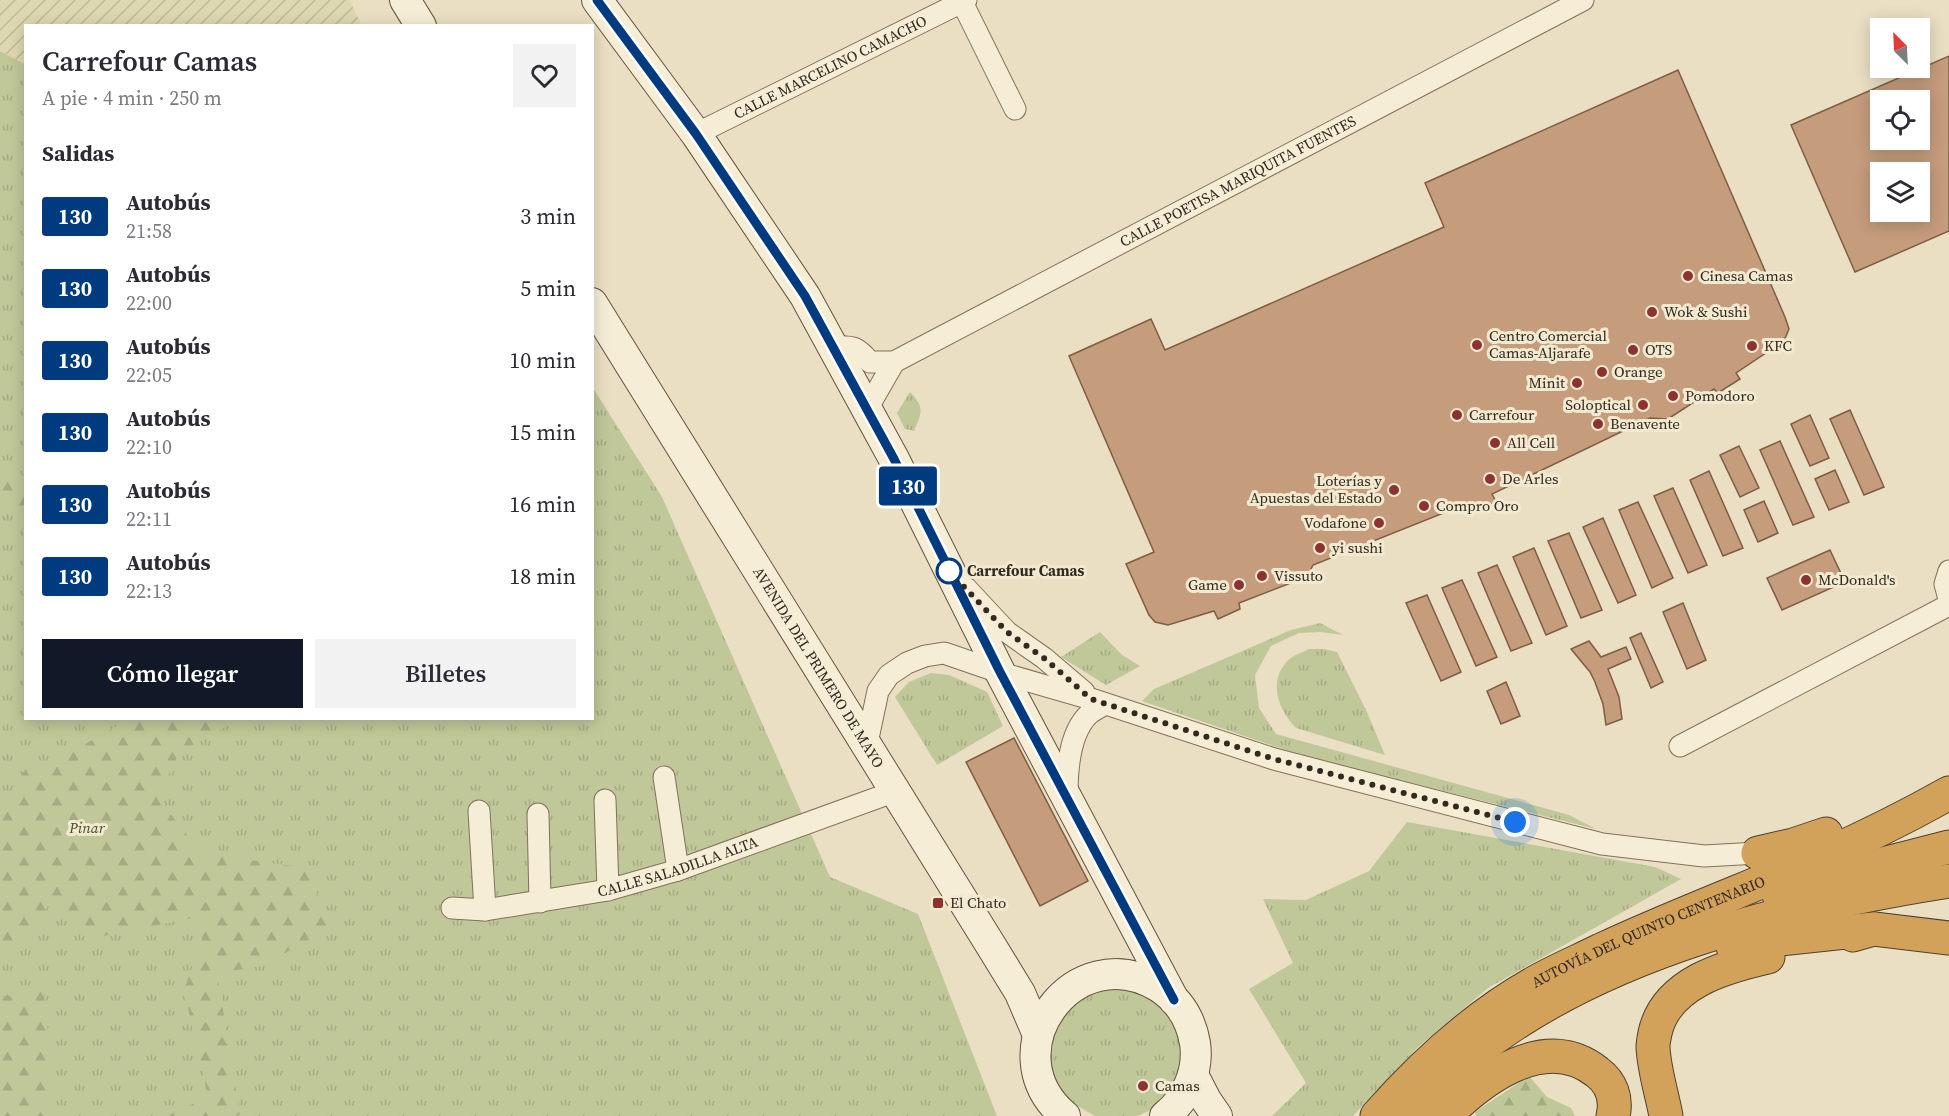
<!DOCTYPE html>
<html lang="es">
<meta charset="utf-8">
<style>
:root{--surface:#fff;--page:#f2f2f3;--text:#2b2b33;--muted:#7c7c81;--accent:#111827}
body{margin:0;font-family:"Source Serif 4",serif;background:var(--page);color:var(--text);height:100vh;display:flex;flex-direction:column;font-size:22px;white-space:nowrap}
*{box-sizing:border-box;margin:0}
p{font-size:20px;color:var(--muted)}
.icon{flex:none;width:33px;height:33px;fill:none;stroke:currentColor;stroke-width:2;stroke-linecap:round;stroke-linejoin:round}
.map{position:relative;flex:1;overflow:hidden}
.sheet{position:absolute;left:24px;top:24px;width:570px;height:696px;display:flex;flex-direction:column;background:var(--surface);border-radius:0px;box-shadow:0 3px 15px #0003}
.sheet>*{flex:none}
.badge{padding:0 12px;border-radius:4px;font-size:21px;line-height:39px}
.needle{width:39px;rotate:336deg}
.buttons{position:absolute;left:1870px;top:18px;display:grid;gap:12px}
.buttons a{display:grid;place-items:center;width:60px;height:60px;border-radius:0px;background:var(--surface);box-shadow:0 3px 15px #0003;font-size:30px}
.you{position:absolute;width:30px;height:30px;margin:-15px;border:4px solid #fff;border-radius:50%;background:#1a73e8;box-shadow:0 0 0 9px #1a73e833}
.map>.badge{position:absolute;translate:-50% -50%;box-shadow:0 0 0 3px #fff}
h2{padding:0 18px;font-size:22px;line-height:54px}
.round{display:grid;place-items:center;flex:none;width:63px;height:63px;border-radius:0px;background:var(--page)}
.head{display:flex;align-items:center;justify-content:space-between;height:102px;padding:0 18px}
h1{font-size:28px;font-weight:600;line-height:45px}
.primary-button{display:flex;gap:12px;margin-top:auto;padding:12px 18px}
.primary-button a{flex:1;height:69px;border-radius:0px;background:var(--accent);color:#fff;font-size:24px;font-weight:600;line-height:69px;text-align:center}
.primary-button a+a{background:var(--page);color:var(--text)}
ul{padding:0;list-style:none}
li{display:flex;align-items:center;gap:18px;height:72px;padding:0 18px}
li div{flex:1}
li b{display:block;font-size:22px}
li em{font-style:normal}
li .badge{min-width:66px;font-weight:700;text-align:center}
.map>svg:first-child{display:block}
.farmland{fill:url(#farmland-furrows)}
.grass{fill:url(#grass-tufts)}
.forest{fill:url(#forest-firs)}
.building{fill:#c59c7c;stroke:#7f5d43;stroke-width:1.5;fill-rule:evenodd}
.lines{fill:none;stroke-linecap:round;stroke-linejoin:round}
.minor-casing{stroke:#82715b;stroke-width:23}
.secondary-casing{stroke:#64523e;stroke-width:32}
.motorway-casing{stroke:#50402f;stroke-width:35}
.minor{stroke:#f5edd5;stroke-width:21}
.secondary{stroke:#f5edd5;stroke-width:30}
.motorway{stroke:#d2a15a;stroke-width:33}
.line-casing{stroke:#fff;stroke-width:14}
.line{stroke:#003b80;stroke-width:9}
.walk{stroke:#33291e;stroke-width:6;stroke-dasharray:0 10.8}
.poi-dot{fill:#8c3331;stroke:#f2e9d1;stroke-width:2}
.stop-dot{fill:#fff;stroke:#003b80;stroke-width:3}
.labels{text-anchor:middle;stroke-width:6;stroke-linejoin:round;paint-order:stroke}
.street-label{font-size:15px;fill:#33291e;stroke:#f2e9d1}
.poi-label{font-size:15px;fill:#33291e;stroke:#f2e9d1;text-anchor:start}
.stop-label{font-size:15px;font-weight:bold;fill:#33291e;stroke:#f2e9d1;text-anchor:start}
.park-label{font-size:15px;font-style:italic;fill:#434e26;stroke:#f2e9d1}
</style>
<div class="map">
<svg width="1949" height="1116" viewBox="0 0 1949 1116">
<defs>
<pattern id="farmland-furrows" width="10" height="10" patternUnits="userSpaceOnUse" patternTransform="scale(1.5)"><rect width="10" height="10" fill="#ded8b1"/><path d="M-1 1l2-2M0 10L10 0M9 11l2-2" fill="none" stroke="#bfb998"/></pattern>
<pattern id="grass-tufts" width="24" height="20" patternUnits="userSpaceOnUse" patternTransform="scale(1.5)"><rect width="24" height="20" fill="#c0c798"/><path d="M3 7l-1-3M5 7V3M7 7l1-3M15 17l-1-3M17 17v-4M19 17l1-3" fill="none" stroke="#a5ab83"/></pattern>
<pattern id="forest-firs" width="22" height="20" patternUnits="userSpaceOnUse" patternTransform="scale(1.5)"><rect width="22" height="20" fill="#c0c798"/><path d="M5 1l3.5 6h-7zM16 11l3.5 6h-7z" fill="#a5ab83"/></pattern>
</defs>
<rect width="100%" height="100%" fill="#eadfc3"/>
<!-- farmland -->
<polygon class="farmland" points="0,0 350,0 361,25 26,26 25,65 0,51"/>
<!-- grass -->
<g class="grass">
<polygon points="0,51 26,65 26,718 592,718 593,388 662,497 830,877 918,914 997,1116 0,1116"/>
<path d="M910 392C925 407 922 413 914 431L905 429 897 413Z"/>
<polygon points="1320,623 1343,635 1320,632 1299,633 1271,646 1255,675 1259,708 1276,734 1569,815 1596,829 1303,756 1142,701 1154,689 1291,630"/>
<polygon points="1100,632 1122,655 1140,666 1106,685 1061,657"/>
<path d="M1309 649H1324L1337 652 1366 710 1385 755 1296 728C1280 711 1268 685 1285 664 1290 656 1301 653 1309 649Z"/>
<polygon points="931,673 949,675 987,692 1003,726 937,765 895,697 909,682"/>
<polygon points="1407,822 1655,867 1681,879 1488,988 1418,1047 1353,1116 1272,1116 1306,1083 1249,989 1293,963 1263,899 1306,900 1369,871"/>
<polygon points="1111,985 1159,1000 1183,1041 1178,1079 1161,1103 1151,1110 1137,1116 1095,1116 1074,1104 1060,1089 1052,1071 1049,1045 1066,1008"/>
</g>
<!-- forest -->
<g class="forest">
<polygon points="0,468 25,482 25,518 0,502"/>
<polygon points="129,719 239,719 180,752 157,797 202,854 309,868 328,929 262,966 217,973 240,1114 237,1116 166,1116 208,1097 184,990 202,939 192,918 99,937 52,897 33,938 0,946 0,807 9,807 23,772 87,743"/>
<polygon points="43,991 51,1057 49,1116 2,1116 0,1107 0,997"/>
<polygon points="1529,1076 1547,1097 1571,1108 1575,1116 1476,1116 1475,1112"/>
</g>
<!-- building -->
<g class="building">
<path d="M1949 56V231L1855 272 1791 125ZM1881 100H1920V140H1881ZM1881 172H1920V212H1881Z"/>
<polygon points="1678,70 1785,317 1789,329 1784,341 1736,373 1740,379 1718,393 1714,389 1668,419 1650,418 1492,494 1496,502 1471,513 1466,504 1313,565 1308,575 1301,579 1239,603 1240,609 1218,619 1214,611 1168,625 1155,622 1149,615 1126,564 1154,552 1069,356 1151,319 1165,350 1444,227 1425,183"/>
<polygon points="1850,410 1884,487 1864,495 1830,419"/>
<polygon points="1810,415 1829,458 1810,466 1791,424"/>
<polygon points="1780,441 1814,517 1793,525 1760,450"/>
<polygon points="1739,446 1759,488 1740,497 1720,455"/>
<polygon points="1835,470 1849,502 1829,510 1815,479"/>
<polygon points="1709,471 1743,548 1723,556 1690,480"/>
<polygon points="1673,488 1707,565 1688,573 1654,496"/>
<polygon points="1764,501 1778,533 1758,542 1744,510"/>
<polygon points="1638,502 1673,578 1652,588 1619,510"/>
<polygon points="1603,518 1636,595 1618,603 1583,527"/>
<polygon points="1569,533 1602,610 1581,618 1548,541"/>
<polygon points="1534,548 1567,626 1546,635 1513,557"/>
<polygon points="1830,550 1845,582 1782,610 1767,578"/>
<polygon points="1497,565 1532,643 1511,651 1478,573"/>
<polygon points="1462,580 1497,657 1476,666 1442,588"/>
<polygon points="1427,595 1461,672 1441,681 1406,603"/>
<polygon points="1683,603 1706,660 1687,669 1663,612"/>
<polygon points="1641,633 1663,682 1651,688 1630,638"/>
<polygon points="1589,641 1601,657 1626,647 1631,659 1608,669 1619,697 1622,719 1606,725 1603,704 1595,682 1590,672 1571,649"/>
<polygon points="1506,682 1520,716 1501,724 1487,691"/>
<polygon points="1014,738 1088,881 1040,906 966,762"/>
</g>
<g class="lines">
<defs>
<g id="minor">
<polyline points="961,0 1015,109"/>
<path id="s1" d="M696 134 966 0"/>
<path id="s2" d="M834 347C854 346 857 347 870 362H894L1583 0"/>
<polyline points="867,409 894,362"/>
<polyline points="1949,571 1945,584 1949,599"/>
<polyline points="966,588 1007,632 1044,658 1084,692"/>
<polyline points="867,743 878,691 889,675 907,663 925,656 944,653 1008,675 1091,699 1274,759 1602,844 1704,856 1758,853"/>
<polyline points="1680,746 1949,605"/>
<polyline points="664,777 678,870"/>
<path d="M1067 795C1067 770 1069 733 1089 714 1094 710 1100 707 1105 704"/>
<polyline points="605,800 608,890"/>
<polyline points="479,811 485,910"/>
<polyline points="538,814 540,902"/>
<path id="s3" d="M452 908 485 910 608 890 678 870 896 791"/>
</g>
<g id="secondary">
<polyline points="405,0 421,26"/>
<polyline points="597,0 696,134 805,296 894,459 1000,672 1174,1000"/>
<path id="s4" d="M592 303 990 944 1020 993 1038 1035"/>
<polyline points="1193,1075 1206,1100 1217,1116"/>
<path d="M1065 1116C989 1052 1074 935 1159 987 1179 1000 1191 1020 1195 1043 1199 1071 1187 1099 1165 1116"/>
</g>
<g id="motorway">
<polyline points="1758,853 1793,845 1826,834"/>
<polyline points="1779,895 1848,873 1949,847"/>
<polyline points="1853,935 1874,929 1949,938"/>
<polyline points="1733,947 1780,939 1874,929"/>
<path d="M1408 1115C1429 1094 1451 1071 1474 1053 1603 951 1789 906 1949 881"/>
<path id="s5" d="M1377 1116C1421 1066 1477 1015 1536 982 1557 970 1579 961 1601 950 1674 916 1749 888 1823 856 1866 837 1908 816 1949 793"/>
<path d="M1445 1116C1483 1078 1546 1031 1597 1072 1612 1083 1617 1099 1613 1116"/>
<path d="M1666 1116C1662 1094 1654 1070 1653 1047 1653 1043 1654 1038 1655 1033 1666 983 1724 967 1768 957"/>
</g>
</defs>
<!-- minor casing -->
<use href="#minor" class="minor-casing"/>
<!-- secondary casing -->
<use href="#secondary" class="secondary-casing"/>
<!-- motorway casing -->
<use href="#motorway" class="motorway-casing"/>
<!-- minor -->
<use href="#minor" class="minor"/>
<!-- secondary -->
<use href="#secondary" class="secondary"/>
<!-- motorway -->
<use href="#motorway" class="motorway"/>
</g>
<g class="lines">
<defs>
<polyline id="line" points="597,0 696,134 805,296 894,459 1000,672 1174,1000"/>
</defs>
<!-- line casing -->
<use href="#line" class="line-casing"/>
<!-- line -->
<use href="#line" class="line"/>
<!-- walk -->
<polyline class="walk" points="949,571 1007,632 1044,658 1091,699 1274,759 1515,822"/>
</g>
<!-- markers -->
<g class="poi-dot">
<circle cx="1688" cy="276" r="6"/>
<circle cx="1652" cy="312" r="6"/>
<circle cx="1477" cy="345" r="6"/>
<circle cx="1752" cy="346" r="6"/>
<circle cx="1633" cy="350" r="6"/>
<circle cx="1602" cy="372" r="6"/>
<circle cx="1577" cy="383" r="6"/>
<circle cx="1673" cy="396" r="6"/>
<circle cx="1643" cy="405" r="6"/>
<circle cx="1457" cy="415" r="6"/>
<circle cx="1598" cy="424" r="6"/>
<circle cx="1495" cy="443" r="6"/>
<circle cx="1490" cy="479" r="6"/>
<circle cx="1394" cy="490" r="6"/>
<circle cx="1424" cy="506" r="6"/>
<circle cx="1379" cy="523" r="6"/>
<circle cx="1320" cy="548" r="6"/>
<circle cx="1262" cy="576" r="6"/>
<circle cx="1806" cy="580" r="6"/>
<circle cx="1239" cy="585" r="6"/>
<rect x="932" y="897" width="12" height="12" rx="3"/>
<circle cx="1143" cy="1086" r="6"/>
</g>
<circle class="stop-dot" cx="949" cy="571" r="12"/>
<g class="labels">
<!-- street labels -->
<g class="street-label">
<text dy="5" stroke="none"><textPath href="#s1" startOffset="150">CALLE MARCELINO CAMACHO</textPath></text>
<text dy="5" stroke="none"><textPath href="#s2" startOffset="454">CALLE POETISA MARIQUITA FUENTES</textPath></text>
<text dy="5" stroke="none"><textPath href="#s4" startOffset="429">AVENIDA DEL PRIMERO DE MAYO</textPath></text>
<text dy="5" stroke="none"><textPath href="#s3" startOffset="231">CALLE SALADILLA ALTA</textPath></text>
<text dy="5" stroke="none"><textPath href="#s5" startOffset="332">AUTOVÍA DEL QUINTO CENTENARIO</textPath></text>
</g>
<!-- poi labels -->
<g class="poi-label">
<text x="1700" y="281">Cinesa Camas</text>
<text x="1664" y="317">Wok &amp; Sushi</text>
<text x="1489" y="341">Centro Comercial<tspan x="1489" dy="17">Camas-Aljarafe</tspan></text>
<text x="1764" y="351">KFC</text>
<text x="1645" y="355">OTS</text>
<text x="1614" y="377">Orange</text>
<text x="1565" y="388" text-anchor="end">Minit</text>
<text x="1685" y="401">Pomodoro</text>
<text x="1631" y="410" text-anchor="end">Soloptical</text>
<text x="1469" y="420">Carrefour</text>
<text x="1610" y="429">Benavente</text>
<text x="1507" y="448">All Cell</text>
<text x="1502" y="484">De Arles</text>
<text x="1382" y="486" text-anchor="end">Loterías y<tspan x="1382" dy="17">Apuestas del Estado</tspan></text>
<text x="1436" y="511">Compro Oro</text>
<text x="1367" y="528" text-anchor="end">Vodafone</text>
<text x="1332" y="553">yi sushi</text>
<text x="1274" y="581">Vissuto</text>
<text x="1818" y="585">McDonald's</text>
<text x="1227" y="590" text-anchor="end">Game</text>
<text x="950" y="908">El Chato</text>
<text x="1155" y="1091">Camas</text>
</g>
<!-- stop labels -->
<g class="stop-label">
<text x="967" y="576">Carrefour Camas</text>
</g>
<!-- park labels -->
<g class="park-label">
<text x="87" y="833">Pinar</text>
</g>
</g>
</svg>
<div class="buttons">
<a><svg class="needle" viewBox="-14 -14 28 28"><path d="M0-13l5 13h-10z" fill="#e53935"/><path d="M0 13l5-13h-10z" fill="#7c7c81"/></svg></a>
<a><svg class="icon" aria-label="locate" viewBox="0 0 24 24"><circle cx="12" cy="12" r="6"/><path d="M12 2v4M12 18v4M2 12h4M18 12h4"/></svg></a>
<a><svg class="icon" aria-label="layers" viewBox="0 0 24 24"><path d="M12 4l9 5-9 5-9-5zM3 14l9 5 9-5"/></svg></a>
</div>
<div class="you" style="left:1515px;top:822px"></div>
<b class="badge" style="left:908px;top:486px;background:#003b80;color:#fff">130</b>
<section class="sheet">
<div class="head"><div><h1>Carrefour Camas</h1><p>A pie · 4 min · 250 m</p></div><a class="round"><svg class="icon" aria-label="heart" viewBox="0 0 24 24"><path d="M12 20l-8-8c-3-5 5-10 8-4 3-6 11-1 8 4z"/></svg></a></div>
<h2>Salidas</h2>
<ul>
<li><span class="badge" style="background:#003b80;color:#fff">130</span><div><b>Autobús</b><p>21:58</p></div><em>3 min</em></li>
<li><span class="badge" style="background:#003b80;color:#fff">130</span><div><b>Autobús</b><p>22:00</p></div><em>5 min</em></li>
<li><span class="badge" style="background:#003b80;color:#fff">130</span><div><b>Autobús</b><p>22:05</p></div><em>10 min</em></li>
<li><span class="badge" style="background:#003b80;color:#fff">130</span><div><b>Autobús</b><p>22:10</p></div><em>15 min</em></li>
<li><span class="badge" style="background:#003b80;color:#fff">130</span><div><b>Autobús</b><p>22:11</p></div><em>16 min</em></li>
<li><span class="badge" style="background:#003b80;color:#fff">130</span><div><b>Autobús</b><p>22:13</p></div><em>18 min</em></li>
</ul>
<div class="primary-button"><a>Cómo llegar</a><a>Billetes</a></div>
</section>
</div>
